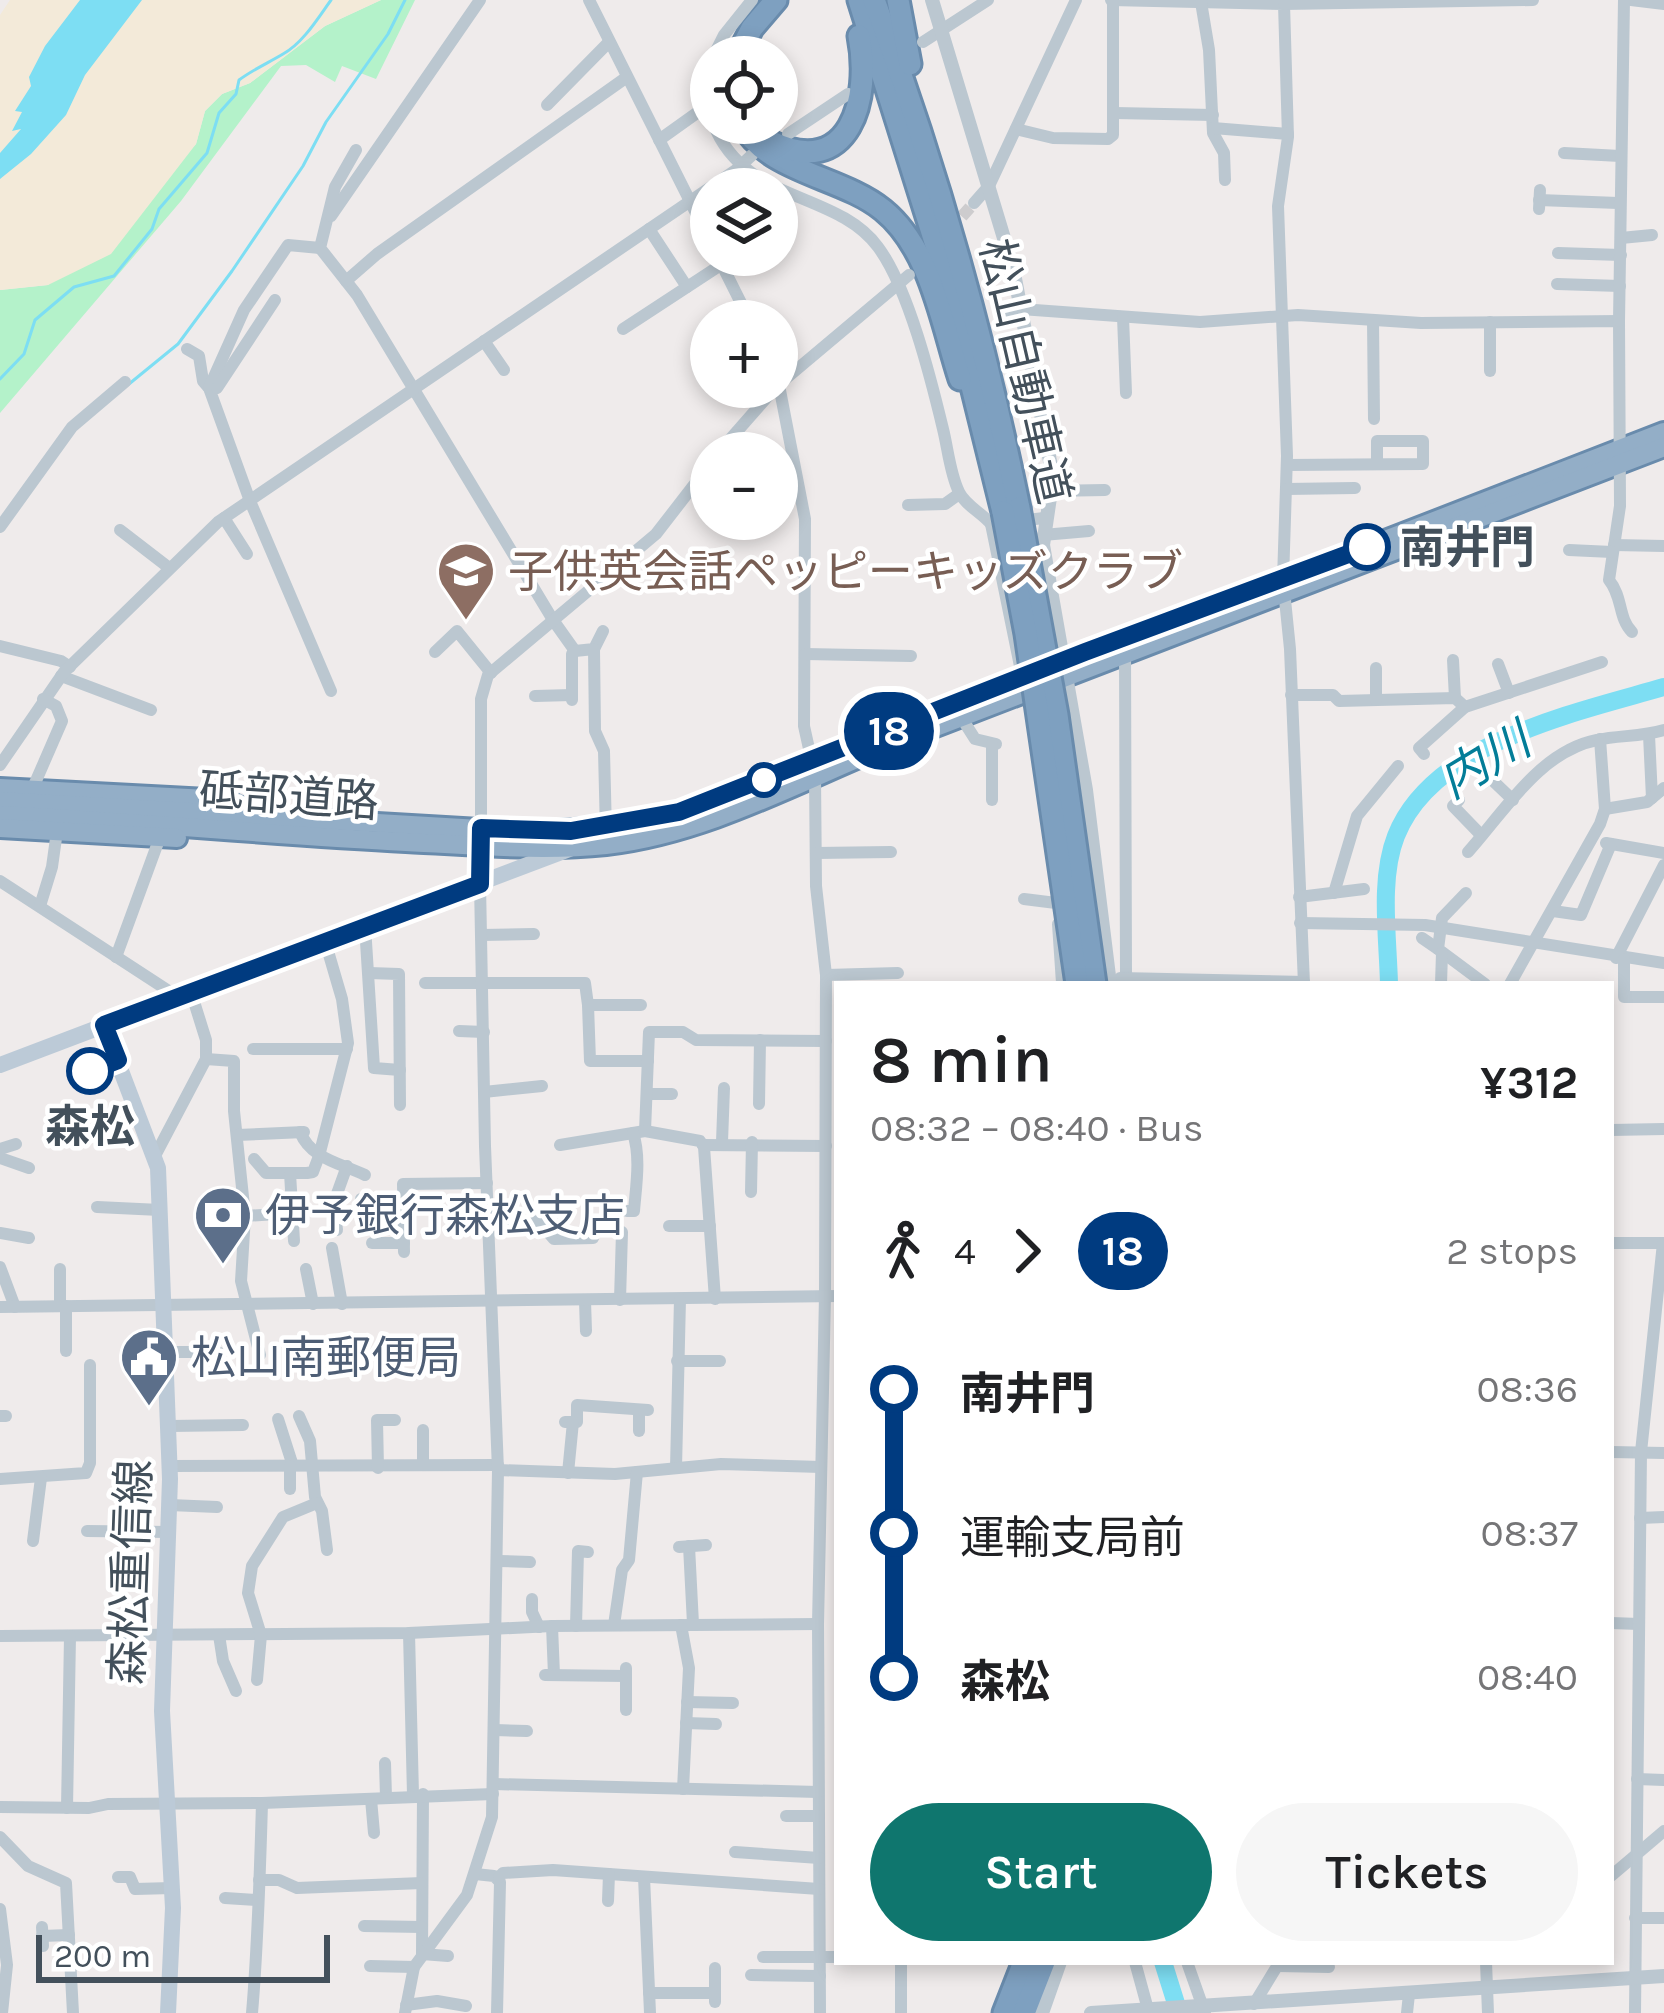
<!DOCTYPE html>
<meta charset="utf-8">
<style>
:root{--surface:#fff;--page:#f6f6f6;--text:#202124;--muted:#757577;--accent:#0f766e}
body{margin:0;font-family:Karla,"Noto Sans JP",sans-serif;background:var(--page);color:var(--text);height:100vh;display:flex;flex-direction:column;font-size:45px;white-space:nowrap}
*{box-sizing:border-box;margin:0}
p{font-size:39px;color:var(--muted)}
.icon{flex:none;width:66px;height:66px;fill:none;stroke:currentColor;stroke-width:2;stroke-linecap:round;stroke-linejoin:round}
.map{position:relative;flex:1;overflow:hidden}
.panel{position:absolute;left:834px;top:981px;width:780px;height:984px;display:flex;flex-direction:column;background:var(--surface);border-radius:0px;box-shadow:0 6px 18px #0003}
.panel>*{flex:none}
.badge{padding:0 24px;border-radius:39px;font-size:42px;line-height:78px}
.controls{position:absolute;left:690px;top:36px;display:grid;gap:24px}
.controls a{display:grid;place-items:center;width:108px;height:108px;border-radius:50%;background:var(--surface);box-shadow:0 6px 18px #0003;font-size:60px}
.scale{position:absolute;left:36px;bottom:30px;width:294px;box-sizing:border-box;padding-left:12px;border:6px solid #43505b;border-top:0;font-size:33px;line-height:42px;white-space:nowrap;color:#43505b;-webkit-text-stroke:9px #fff;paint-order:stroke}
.map>.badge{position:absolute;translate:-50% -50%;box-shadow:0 0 0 6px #fff}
.legs{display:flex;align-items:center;gap:18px;height:132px;padding:0 36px;font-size:39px}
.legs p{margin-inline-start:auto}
.summary{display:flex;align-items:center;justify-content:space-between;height:204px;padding:0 36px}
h1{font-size:66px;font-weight:600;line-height:90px}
.action{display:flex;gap:24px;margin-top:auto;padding:24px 36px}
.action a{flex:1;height:138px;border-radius:72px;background:var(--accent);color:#fff;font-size:48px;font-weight:600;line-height:138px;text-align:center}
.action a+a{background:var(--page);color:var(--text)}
ul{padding:0 36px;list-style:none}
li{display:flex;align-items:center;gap:42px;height:144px;font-size:45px}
li i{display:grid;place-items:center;width:18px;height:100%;margin:0 15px;background:currentColor}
li i::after{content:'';width:30px;height:30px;margin:-15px;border:9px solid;border-radius:50%;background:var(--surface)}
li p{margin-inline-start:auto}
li:first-child i{background:linear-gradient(#0000 50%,currentColor 0)}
li:last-child i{background:linear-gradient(currentColor 50%,#0000 0)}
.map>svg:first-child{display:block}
.green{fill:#b4f2ca}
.sand{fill:#f3ead9}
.water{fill:#7ddef3}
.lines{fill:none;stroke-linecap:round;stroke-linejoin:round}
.stream{stroke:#7ddef3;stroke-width:3}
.river{stroke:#7ddef3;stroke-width:18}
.minor-tunnel{stroke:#cdccce;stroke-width:12;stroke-dasharray:12 6;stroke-linecap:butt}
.trunk-casing{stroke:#698bac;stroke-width:24}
.motorway-casing{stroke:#698bac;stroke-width:27}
.minor{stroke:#bbc7d0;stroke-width:12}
.tertiary{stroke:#bbc7d0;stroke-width:14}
.secondary{stroke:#bccad7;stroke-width:16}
.trunk{stroke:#93aec7;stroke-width:18}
.motorway{stroke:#7ea0c0;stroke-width:21}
.motorway-bridge-casing{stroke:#698bac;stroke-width:27;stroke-linecap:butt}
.motorway-bridge{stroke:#7ea0c0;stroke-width:21}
.line-1-casing{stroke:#fff;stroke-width:27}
.line-1{stroke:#003b80;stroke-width:18}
.stop-1-dot{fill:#fff;stroke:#003b80;stroke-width:6}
.labels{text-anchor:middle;stroke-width:9;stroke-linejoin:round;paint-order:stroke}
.street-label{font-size:45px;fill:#43505b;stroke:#fff}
.stop-label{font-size:45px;font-weight:bold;fill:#43505b;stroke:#fff;text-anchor:start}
.education-label{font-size:45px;fill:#785e54;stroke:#fff;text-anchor:start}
.service-label{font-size:45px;fill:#4e5e75;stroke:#fff;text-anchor:start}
.water-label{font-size:48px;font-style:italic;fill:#037d98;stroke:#fff}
</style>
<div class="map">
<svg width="1664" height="2013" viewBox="0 0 1664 2013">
<rect width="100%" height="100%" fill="#efebeb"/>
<!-- green -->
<polygon class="green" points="381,0 415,0 376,79 342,66 335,82 306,65 281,66 181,201 0,413 0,290 48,285 196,144 205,111 222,94 250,83 325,26"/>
<!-- sand -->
<polygon class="sand" points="10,0 381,0 325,26 250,83 222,94 205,111 196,144 111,254 48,285 0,290 0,15"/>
<!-- water -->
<polygon class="water" points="80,0 142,0 85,75 66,115 31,154 0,179 0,153 21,129 12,131 22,112 15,111 31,86 29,77 45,46"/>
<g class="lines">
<!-- stream -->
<g class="stream">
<path d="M0 379 24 354 35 320 74 287 114 276 152 229 159 209 207 153 219 113 236 94 239 80C254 69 268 63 283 54 303 43 318 18 331 0"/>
<polyline points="129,384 178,344 232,271 303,166 326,122 388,34 405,0"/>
</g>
<!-- river -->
<g class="river">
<path d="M1389 984C1388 938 1379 879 1396 836 1433 742 1578 712 1664 687"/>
<polyline points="1163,1962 1179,2013"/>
</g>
<!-- minor-tunnel -->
<polyline class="minor-tunnel" points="950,230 974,203"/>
<defs>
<g id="trunk">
<polyline points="1313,568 1664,432"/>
<polyline points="0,788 226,800 250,812"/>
<path d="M0 801 516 831C572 831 624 827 679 813L1064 660 1253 592"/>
<path d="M0 815C136 822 271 835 406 842 472 845 540 852 606 845 713 833 812 774 912 736 1163 641 1413 543 1664 447"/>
<polyline points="0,828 177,838"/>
</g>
<g id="motorway">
<polyline points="859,0 941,261 1003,512"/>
<path d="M874 0C937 168 983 333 1019 508"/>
<polyline points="898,0 910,64"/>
<polyline points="737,57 752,28 776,0"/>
<path d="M741 123C769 173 841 176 883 210 931 249 942 324 960 379"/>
<path d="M769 141C851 182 871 97 859 36"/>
<polyline points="1004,2013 1024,1962"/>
<polyline points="1024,2013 1044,1962"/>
</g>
</defs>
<!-- trunk casing -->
<use href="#trunk" class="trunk-casing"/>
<!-- motorway casing -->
<use href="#motorway" class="motorway-casing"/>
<!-- minor -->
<g class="minor">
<polyline points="589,0 711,243"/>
<polyline points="1111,0 1284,4 1288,137 1278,206 1287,456 1283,580 1290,649 1304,984"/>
<polyline points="1631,0 1664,4"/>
<polyline points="1201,2 1209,50 1213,133 1224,153 1225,180"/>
<polyline points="1284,4 1533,0"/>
<polyline points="923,42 988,0"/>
<polyline points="713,57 724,35 752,0"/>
<polyline points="711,61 706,93 711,117"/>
<polyline points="547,105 609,42"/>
<polyline points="1115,113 1213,115"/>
<path d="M713 123C744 204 836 190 878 247 908 287 931 379 943 429 948 449 950 474 959 492 965 505 982 513 991 524L1044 518"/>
<polyline points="1213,128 1288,134"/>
<polyline points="1016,129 1053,138 1108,139 1113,135 1113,0"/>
<polyline points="788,134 848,94"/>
<polyline points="659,140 708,105"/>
<polyline points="356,150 335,187 320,248 357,295 553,620 575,651 594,649 603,631"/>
<polyline points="1564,153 1620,156"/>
<polyline points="741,166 742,189"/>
<polyline points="1539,200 1618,203"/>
<polyline points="974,203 989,186 1076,0"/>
<polyline points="1539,209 1540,190"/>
<polyline points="331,216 480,0"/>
<polyline points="649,229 687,287"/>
<polyline points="1621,238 1652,235"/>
<polyline points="1558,253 1621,255"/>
<polyline points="717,255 750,321"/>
<polyline points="346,281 377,254 627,77"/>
<polyline points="1557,284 1620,286"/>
<path d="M1002 312 1021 309 1200 322 1298 315 1421 323 1619 321 1620 506 1609 580C1623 597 1618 618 1632 632"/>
<polyline points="1123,317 1126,393"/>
<polyline points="1373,320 1374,419"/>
<polyline points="1619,321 1624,0"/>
<polyline points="1490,322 1490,371"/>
<polyline points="623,329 736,255"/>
<polyline points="484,341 504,370"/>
<polyline points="187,349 199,356 203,381 209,388 250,501 331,691"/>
<polyline points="777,375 805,519 804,726 815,776 816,886 826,975 825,1296 818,1624 820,2013"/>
<polyline points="777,386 909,275"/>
<polyline points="209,388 244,310 288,245 320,248"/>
<polyline points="217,388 275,300"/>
<polyline points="718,453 776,387"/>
<polyline points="1287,465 1423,464 1423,441 1377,441 1377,464"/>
<polyline points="1286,489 1355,488"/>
<polyline points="1050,491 1105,490"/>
<polyline points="908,505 945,504 959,494"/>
<polyline points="224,518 247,554"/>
<polyline points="991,524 1021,671"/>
<polyline points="0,527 72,427 125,382"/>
<polyline points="120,530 168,567"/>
<polyline points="1043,535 1089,531"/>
<polyline points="1614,545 1664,546"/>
<polyline points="1569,550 1612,552"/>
<polyline points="0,646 61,661 70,667"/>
<polyline points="1125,648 1126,977"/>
<polyline points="594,649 595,731 604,751 606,832"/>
<polyline points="435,652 457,631 491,673"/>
<polyline points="805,654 911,656"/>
<polyline points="1453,660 1455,698"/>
<polyline points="1498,664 1509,693"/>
<polyline points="61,676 151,710"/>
<polyline points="1291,695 1333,695 1339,701 1455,698 1465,707"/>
<polyline points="535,696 572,695"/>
<polyline points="572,700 572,654 575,651"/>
<polyline points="1376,700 1376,668"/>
<polyline points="961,717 975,739 996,744"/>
<polyline points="1649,735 1652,798"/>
<polyline points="1424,754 1419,748 1465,707 1602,662"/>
<polyline points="0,765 64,672 218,522 736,170 752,155"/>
<polyline points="1483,783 1490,778 1513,800"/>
<polyline points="32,790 62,721 56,706 43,699"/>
<polyline points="992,800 992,744"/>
<polyline points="1459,800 1453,806 1481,835"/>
<polyline points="1605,809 1647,802 1664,788"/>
<polyline points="481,828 481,699 488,675 656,534 711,463"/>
<polyline points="1606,843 1664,853"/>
<path d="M1468 852C1504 812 1540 751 1597 740 1619 735 1641 737 1664 730"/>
<polyline points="816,853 891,852"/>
<polyline points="0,881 178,997"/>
<polyline points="1334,893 1357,816 1398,766"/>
<polyline points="1466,893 1442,918 1438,949 1485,984"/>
<polyline points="1299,897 1364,889"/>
<polyline points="1024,899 1056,903"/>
<polyline points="40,906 52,867 57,831"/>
<polyline points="1553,911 1581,915 1611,844"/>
<polyline points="1300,923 1425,925 1664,963"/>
<polyline points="1058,924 1062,983"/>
<polyline points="365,926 374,1068 400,1070"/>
<polyline points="482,935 534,934"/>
<polyline points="1422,938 1438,949"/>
<polyline points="116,957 160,837"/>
<polyline points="1616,958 1664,865"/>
<polyline points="1624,959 1624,997 1664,997"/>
<polyline points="369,973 399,974 400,1105"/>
<polyline points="826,975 898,973"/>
<polyline points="1120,978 1304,982"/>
<polyline points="425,983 585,983 588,1005"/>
<polyline points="1441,984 1442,953"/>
<polyline points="1510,984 1600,824 1605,809 1600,739"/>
<polyline points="641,1005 588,1005 590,1061 648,1061"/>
<polyline points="459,1031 484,1032"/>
<polyline points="253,1049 347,1049"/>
<polyline points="206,1059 234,1061 234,1111 245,1216 241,1281 260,1355"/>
<polyline points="484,1092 542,1086"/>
<polyline points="647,1094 672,1094"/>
<polyline points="759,1104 760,1040"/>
<polyline points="1611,1130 1664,1129"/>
<polyline points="645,1131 649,1032 683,1032 696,1040 826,1041"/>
<path d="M300 1132C311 1159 340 1163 365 1175"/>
<polyline points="237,1135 304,1132"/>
<polyline points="722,1142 724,1088"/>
<polyline points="560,1145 645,1131 700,1141 704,1147 715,1299"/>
<polyline points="703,1145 826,1146"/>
<polyline points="0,1149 16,1144"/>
<polyline points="156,1154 206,1059 206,1040 191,992"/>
<polyline points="0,1158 29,1168"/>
<polyline points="254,1159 266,1173 307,1173 313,1172 319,1156 348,1043 342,999 325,941"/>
<polyline points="290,1173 294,1241"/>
<polyline points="751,1192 752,1142"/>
<polyline points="361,1199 403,1198"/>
<polyline points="97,1207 160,1210"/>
<path d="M627 1211H634C636 1186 641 1157 633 1133"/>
<polyline points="245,1216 293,1213"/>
<polyline points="489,1223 548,1221 548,1232 554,1239 593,1238"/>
<polyline points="669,1226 710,1226"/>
<polyline points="337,1230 334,1202 347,1166"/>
<polyline points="0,1233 29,1238"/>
<polyline points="372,1243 404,1243"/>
<polyline points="1611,1243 1664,1243"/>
<polyline points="332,1248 342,1304"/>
<polyline points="404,1252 403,1184 487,1183"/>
<polyline points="0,1267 15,1307"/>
<polyline points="306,1269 313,1304"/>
<polyline points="620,1300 622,1232"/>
<polyline points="585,1301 586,1331"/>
<polyline points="60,1306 60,1269"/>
<polyline points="0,1307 837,1296"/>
<polyline points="66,1351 66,1306"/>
<polyline points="166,1352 218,1352"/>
<polyline points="677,1361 720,1361"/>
<polyline points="639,1410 639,1431"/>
<polyline points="0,1416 6,1416"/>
<polyline points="299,1416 310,1441 315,1497 322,1511 327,1550"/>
<polyline points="278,1419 293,1466"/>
<polyline points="565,1422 577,1422 577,1405 648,1410"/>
<polyline points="170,1426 243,1425"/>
<polyline points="1611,1452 1664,1453"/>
<polyline points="423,1464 423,1430"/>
<polyline points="170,1466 498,1465"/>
<polyline points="290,1466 290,1489"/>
<polyline points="378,1468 377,1420 395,1420"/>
<polyline points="676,1468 680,1299"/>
<polyline points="498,1470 615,1474 721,1464 821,1467"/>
<polyline points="568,1473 573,1422"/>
<polyline points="0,1479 86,1473 90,1463 90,1365"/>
<polyline points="170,1505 217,1507"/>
<polyline points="1640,1518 1664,1517"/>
<polyline points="87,1531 169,1532"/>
<polyline points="33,1541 41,1478"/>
<polyline points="689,1546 693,1624"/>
<polyline points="679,1547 706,1545"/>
<polyline points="499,1561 530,1562"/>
<polyline points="532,1599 532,1612 539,1627"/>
<polyline points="1611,1623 1639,1624"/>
<polyline points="614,1625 622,1570 629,1560 637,1472"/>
<polyline points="681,1625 689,1668 683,1789"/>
<polyline points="552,1626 554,1675"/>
<polyline points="576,1626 578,1551 588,1552"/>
<polyline points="409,1633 413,1795"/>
<polyline points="219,1635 223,1661 236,1691"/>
<polyline points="0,1636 409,1633 552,1626 818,1624"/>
<polyline points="545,1675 626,1676"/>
<polyline points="257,1680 261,1635 248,1593 252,1566 283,1517 317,1503"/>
<polyline points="687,1702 733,1703"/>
<polyline points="626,1710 626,1668"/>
<polyline points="686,1723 716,1724"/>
<polyline points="495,1730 527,1731"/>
<polyline points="385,1763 386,1797"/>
<polyline points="1637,1779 1664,1780"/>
<polyline points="494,1784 818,1792"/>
<polyline points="423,1794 422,1954 448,1956"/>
<polyline points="371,1799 374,1833"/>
<polyline points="0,1807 89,1808 108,1804 262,1803 493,1794"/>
<polyline points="67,1808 70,1636"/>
<polyline points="786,1816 819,1816"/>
<polyline points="0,1837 28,1866 66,1883 73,2013"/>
<polyline points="735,1852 819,1858"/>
<polyline points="475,1874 494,1876 500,1882 497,2013"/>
<polyline points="1611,1876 1664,1831"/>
<polyline points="118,1877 130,1877 135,1889 172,1888"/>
<polyline points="499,1877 503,1873 553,1870 819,1889"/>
<polyline points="644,1877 650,2013"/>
<polyline points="259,1880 279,1880 297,1888 422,1883"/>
<polyline points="225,1898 257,1900"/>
<polyline points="608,1901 609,1874"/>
<polyline points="0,1909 7,1965 2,2013"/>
<polyline points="1635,1918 1664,1918"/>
<polyline points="364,1926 422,1927"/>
<polyline points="42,1927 43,1946"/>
<polyline points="42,1936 69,1935"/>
<polyline points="763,1957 837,1957"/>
<polyline points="1135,1962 1149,2013"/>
<polyline points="1187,1962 1205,2013"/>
<polyline points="1486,1962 1488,2013"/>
<polyline points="370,1966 414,1967"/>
<polyline points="1278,1966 1329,1967"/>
<polyline points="751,1975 820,1976"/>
<polyline points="649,1993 715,1993"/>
<polyline points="715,2002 715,1968"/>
<polyline points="1254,2004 1279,1963"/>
<polyline points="406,2005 437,2001 466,2006"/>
<path d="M252 2013C258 1944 260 1873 262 1803"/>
<polyline points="405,2013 414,1967 467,1895 492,1817 498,1470 485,1146 480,884"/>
<polyline points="901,2013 901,1962"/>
<polyline points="1407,2013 1409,1994"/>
<polyline points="1635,2013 1641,1452 1663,1243"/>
</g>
<!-- tertiary -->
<g class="tertiary">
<polyline points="932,0 1013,268 1053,477 1043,545 1086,790 1110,984"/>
<polyline points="1042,2013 1060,1962"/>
<polyline points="1091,2013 1664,1976"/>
</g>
<!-- secondary -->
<g class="secondary">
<polyline points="104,1026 158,1168 170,1479 162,1711 173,1908 168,2013"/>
<polyline points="0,1065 572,848"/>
</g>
<!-- trunk -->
<use href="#trunk" class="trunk"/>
<!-- motorway -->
<use href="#motorway" class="motorway"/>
<defs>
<g id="motorway-bridge">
<polyline points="1019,508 1057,715 1095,984"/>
<polyline points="1003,512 1026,634 1077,984"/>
</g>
</defs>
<!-- motorway-bridge casing -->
<use href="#motorway-bridge" class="motorway-bridge-casing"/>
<!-- motorway-bridge -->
<use href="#motorway-bridge" class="motorway-bridge"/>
</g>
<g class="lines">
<defs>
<polyline id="line-1" points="90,1071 118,1060 104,1025 480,884 481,828 571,831 679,812 1085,652 1367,547"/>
</defs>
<!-- line-1 casing -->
<use href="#line-1" class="line-1-casing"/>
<!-- line-1 -->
<use href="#line-1" class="line-1"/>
</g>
<!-- icons -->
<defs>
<symbol id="school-pin" viewBox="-11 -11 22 30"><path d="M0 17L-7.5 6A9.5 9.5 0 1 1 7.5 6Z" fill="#8d6e63" stroke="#fff"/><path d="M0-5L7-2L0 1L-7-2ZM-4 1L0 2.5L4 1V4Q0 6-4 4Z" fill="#fff"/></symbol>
<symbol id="bank-pin" viewBox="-11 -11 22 30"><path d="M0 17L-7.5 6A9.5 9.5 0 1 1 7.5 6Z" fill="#5c6f8a" stroke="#fff"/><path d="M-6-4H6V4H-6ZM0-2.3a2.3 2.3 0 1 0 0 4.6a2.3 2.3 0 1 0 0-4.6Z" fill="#fff"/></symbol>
<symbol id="civic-pin" viewBox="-11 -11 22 30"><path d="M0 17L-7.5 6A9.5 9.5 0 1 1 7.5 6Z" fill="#5c6f8a" stroke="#fff"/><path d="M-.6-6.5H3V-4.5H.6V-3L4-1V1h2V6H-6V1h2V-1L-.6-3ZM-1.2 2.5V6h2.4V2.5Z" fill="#fff"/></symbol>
</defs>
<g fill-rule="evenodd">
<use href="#school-pin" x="433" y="538" width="66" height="90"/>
<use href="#bank-pin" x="190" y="1182" width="66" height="90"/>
<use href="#civic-pin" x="116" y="1324" width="66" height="90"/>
</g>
<!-- markers -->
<g class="stop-1-dot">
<circle cx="1367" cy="547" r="21"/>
<circle cx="764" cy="780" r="15"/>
<circle cx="90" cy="1071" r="21"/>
</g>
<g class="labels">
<!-- street labels -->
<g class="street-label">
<text transform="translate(1026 371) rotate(77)" y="16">松山自動車道</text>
<text transform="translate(289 795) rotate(4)" y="16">砥部道路</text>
<text transform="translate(130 1572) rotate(-88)" y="16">森松重信線</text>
</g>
<!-- stop labels -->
<g class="stop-label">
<text x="1400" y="563">南井門</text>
<text x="90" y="1142" text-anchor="middle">森松</text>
</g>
<!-- education labels -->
<g class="education-label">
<text x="508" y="587">子供英会話ペッピーキッズクラブ</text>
</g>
<!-- service labels -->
<g class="service-label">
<text x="265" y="1231">伊予銀行森松支店</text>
<text x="191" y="1373">松山南郵便局</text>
</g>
<!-- water labels -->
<g class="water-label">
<text transform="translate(1484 760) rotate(-31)" y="17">内川</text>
</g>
</g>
</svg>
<div class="controls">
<a><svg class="icon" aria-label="locate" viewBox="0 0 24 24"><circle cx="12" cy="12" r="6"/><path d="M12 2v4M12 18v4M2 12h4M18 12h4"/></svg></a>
<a><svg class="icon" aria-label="layers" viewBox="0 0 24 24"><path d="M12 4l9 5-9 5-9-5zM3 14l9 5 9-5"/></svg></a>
<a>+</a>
<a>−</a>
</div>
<div class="scale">200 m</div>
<b class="badge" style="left:889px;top:731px;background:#003b80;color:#fff">18</b>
<section class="panel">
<div class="summary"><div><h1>8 min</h1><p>08:32 – 08:40 · Bus</p></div><b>¥312</b></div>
<div class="legs"><svg class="icon" aria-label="walk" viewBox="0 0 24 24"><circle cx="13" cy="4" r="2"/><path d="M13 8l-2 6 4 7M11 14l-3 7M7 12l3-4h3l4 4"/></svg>4<svg class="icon" aria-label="forward" viewBox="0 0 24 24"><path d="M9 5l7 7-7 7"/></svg><b class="badge" style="background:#003b80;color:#fff">18</b><p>2 stops</p></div>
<ul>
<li><i style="color:#003b80"></i><b>南井門</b><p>08:36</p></li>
<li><i style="color:#003b80"></i><span>運輸支局前</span><p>08:37</p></li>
<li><i style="color:#003b80"></i><b>森松</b><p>08:40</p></li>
</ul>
<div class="action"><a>Start</a><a>Tickets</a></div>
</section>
</div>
